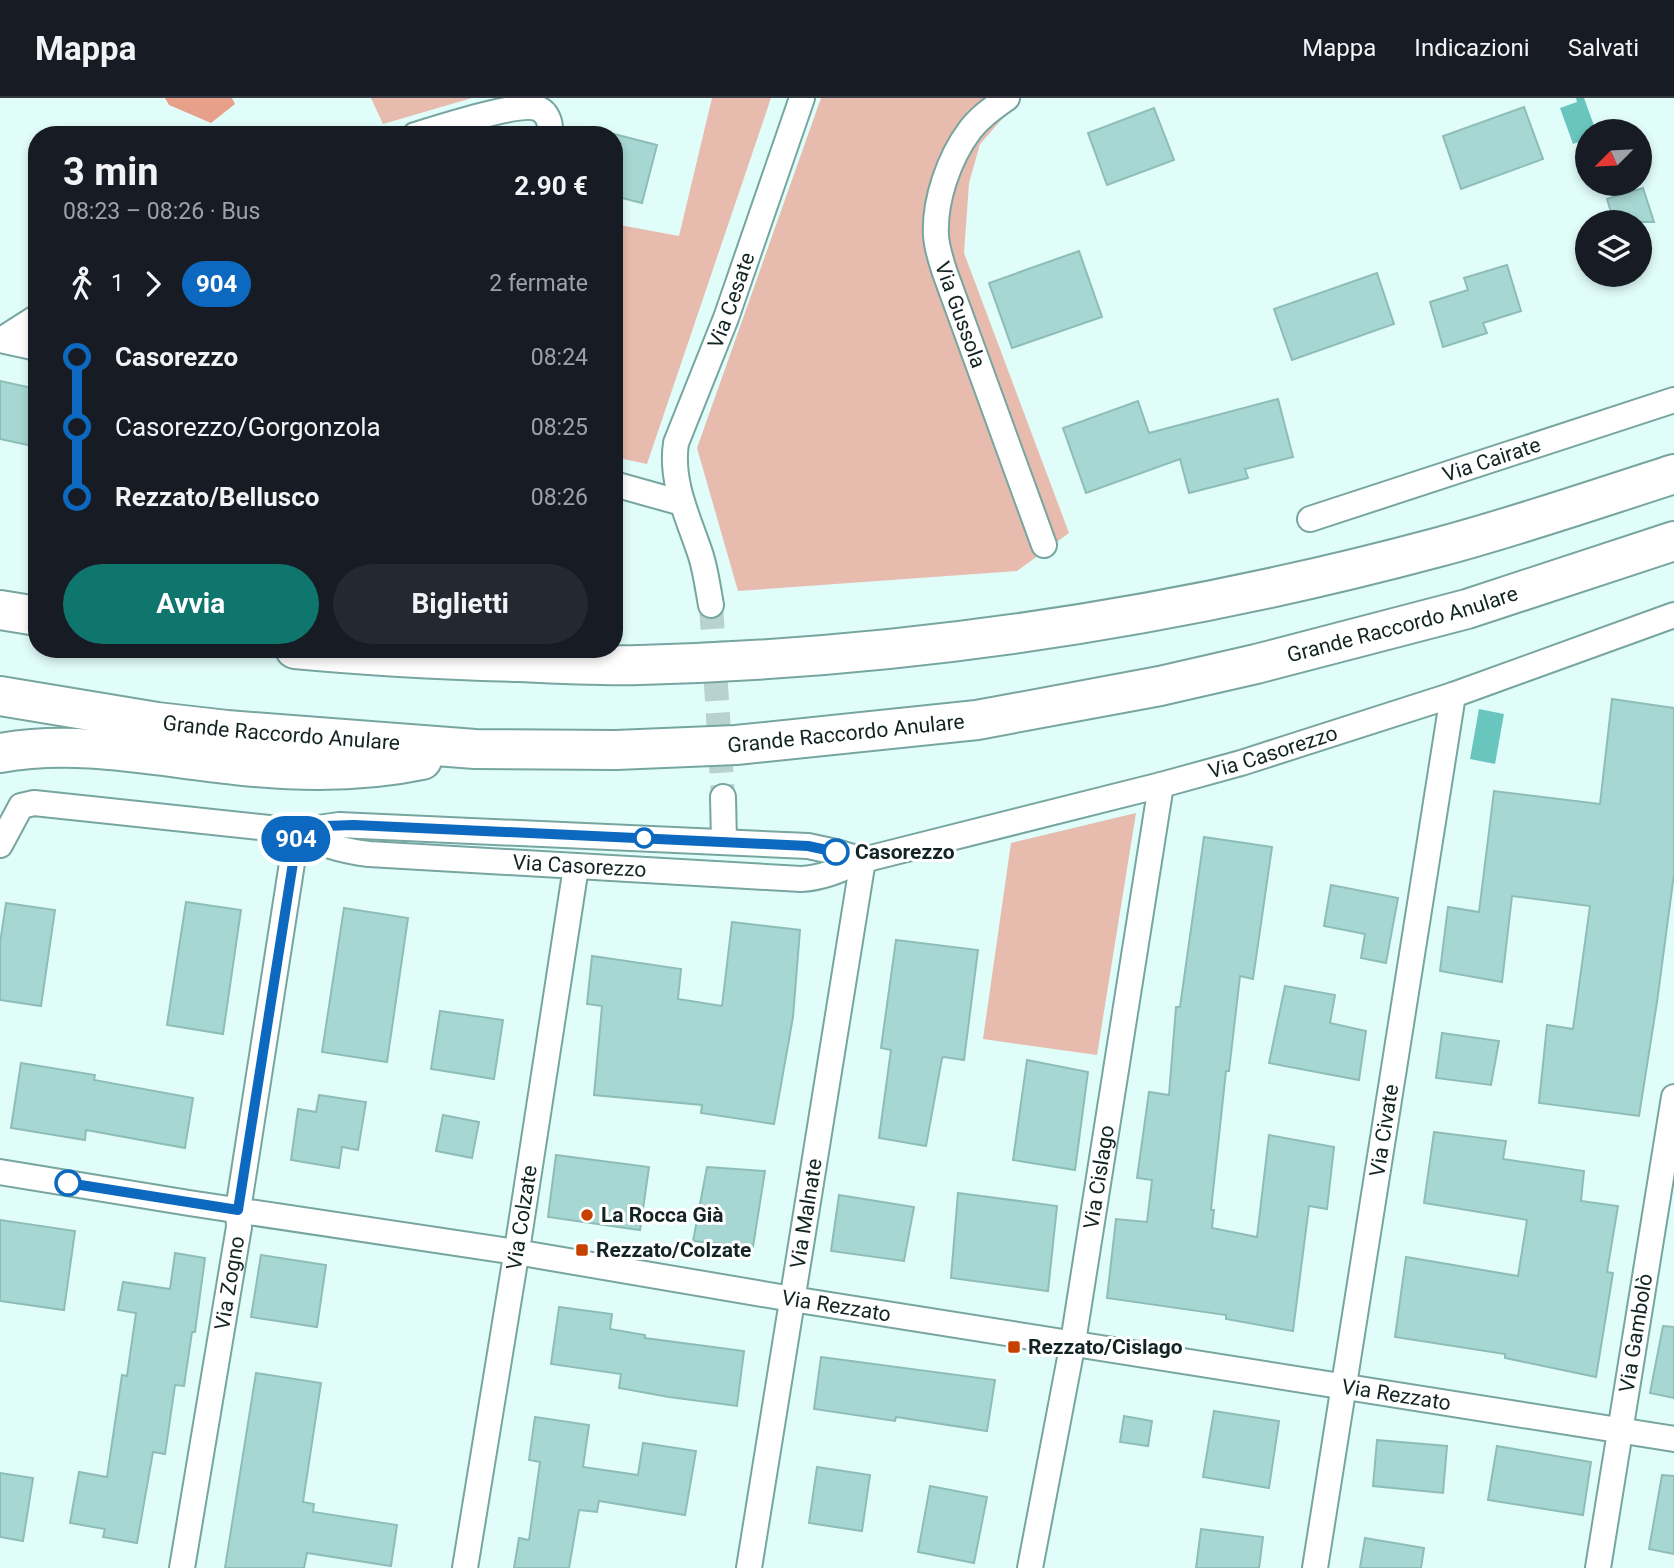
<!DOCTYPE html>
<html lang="it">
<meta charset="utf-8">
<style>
:root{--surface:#171b24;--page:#242831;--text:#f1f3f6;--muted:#9ea1a6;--line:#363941;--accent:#0f766e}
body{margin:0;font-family:Roboto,sans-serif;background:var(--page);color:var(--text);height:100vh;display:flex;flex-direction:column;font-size:26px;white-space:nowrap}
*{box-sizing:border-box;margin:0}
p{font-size:23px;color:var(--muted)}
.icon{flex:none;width:38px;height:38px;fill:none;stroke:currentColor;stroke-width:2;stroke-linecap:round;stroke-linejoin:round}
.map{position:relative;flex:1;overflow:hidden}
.panel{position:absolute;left:28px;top:28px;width:595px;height:532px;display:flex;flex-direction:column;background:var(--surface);border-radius:28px;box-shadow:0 4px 10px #0003}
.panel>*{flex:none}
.badge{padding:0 14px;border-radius:23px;font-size:24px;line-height:46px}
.needle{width:46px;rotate:246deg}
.tools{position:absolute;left:1575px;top:21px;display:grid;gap:14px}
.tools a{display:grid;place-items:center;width:77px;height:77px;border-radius:50%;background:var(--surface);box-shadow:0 4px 10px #0003;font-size:35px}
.map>.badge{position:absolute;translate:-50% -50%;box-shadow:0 0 0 4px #fff}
.legs{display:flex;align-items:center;gap:10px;height:77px;padding:0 35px;font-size:23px}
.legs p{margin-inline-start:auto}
.summary{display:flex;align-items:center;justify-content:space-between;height:119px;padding:0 35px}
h1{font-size:38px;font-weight:700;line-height:52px}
.primary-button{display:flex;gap:14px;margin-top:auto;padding:14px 35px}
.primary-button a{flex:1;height:80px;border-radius:42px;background:var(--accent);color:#fff;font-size:28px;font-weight:700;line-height:80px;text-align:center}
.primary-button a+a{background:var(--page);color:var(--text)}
ul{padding:0 35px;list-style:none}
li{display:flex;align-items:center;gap:24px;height:70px;font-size:26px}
li i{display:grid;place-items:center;width:10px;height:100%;margin:0 9px;background:currentColor}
li i::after{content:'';width:18px;height:18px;margin:-9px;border:5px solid;border-radius:50%;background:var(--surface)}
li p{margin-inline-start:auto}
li:first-child i{background:linear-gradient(#0000 50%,currentColor 0)}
li:last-child i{background:linear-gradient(currentColor 50%,#0000 0)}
header{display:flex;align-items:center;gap:42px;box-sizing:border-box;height:98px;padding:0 35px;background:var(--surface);border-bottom:2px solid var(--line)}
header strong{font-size:33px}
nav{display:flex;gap:38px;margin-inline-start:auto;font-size:24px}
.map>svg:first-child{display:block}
.green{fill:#e7bbad}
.forest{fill:#e7a18a}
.water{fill:#68c6be}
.building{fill:#a7d7d2;stroke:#8ebdb8;stroke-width:2}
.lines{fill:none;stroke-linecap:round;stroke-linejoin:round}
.minor-tunnel{stroke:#b8d2cf;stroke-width:24;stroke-dasharray:24 12;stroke-linecap:butt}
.minor-casing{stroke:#77a5a0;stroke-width:28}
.motorway-casing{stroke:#77a5a0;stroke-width:42}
.minor{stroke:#fff;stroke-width:24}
.motorway{stroke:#fff;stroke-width:38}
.line-1-casing{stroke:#fff;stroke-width:16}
.line-1{stroke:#0c69bf;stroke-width:10}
.stop-1-dot{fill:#fff;stroke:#0c69bf;stroke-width:3.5}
.poi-dot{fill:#c64000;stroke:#fff;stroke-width:2.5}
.labels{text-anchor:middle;stroke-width:6;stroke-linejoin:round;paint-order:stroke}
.street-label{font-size:21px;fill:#122523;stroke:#fff}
.stop-label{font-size:21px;font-weight:bold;fill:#122523;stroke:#fff;text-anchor:start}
.poi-label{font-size:21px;font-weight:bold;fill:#122523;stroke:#fff;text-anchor:start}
</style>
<header>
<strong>Mappa</strong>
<nav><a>Mappa</a><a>Indicazioni</a><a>Salvati</a></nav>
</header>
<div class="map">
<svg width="1674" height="1470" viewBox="0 0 1674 1470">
<rect width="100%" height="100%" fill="#e1fdfa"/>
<!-- green -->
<g class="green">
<polygon points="371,0 472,0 383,26"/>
<polygon points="712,0 771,0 647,366 614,359 614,126 679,138"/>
<polygon points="821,0 1016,0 1018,3 980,46 969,85 964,155 1069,435 1017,473 738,493 697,350"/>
<polygon points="516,28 536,28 534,37 482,37"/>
<polygon points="1136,715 1097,957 983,941 1011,745"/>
</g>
<!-- forest -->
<polygon class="forest" points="165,0 232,0 235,6 211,25 169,7"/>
<!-- water -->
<g class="water">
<polygon points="1576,0 1584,0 1596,33 1587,33 1587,41 1573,46 1560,10 1577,4"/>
<polygon points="1479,611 1504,616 1495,666 1470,661"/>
</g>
<!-- building -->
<g class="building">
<polygon points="1524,9 1543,61 1461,91 1443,38"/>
<polygon points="1154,10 1174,62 1107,87 1088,35"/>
<polygon points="614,36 657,47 642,105 614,98"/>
<polygon points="1643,90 1654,124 1614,124 1607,101"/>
<polygon points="1079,153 1102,219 1012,250 989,185"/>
<polygon points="1507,167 1521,213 1483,225 1487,235 1443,249 1430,204 1468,192 1464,180"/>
<polygon points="1377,175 1394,226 1292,262 1274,211"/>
<polygon points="0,283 37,291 37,349 0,341"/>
<polygon points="1278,301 1293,359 1245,371 1248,380 1189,395 1180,361 1086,395 1063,330 1138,303 1149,335"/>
<polygon points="1612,601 1674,610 1674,776 1657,904 1639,1018 1539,1005 1547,927 1573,931 1590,808 1512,798 1502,884 1440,873 1448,809 1479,814 1494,693 1600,706"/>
<polygon points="1204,739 1272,749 1253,881 1240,878 1229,973 1226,973 1211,1112 1214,1112 1212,1130 1257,1139 1269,1037 1334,1049 1327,1111 1309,1108 1293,1233 1226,1221 1226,1217 1107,1200 1116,1121 1147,1124 1152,1082 1137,1080 1149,994 1169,997 1176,909 1180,909"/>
<polygon points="1331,787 1398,800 1386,865 1361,860 1365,836 1324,828"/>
<polygon points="186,804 241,812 223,936 167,927"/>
<polygon points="6,805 55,812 41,908 0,902 0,845"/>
<polygon points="344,810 408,820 387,964 322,954"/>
<polygon points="732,824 800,832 793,919 774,1026 701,1015 702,1007 594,997 602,908 587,906 592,858 681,871 678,901 722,908"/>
<polygon points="896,842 978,852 964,962 944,959 942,960 926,1048 879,1040 891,952 881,950"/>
<polygon points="1285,888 1335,897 1330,925 1366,933 1359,982 1269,965"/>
<polygon points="440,913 503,922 494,981 431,971"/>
<polygon points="1442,935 1499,943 1491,987 1436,980"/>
<polygon points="1027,962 1088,974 1075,1072 1013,1062"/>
<polygon points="21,965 95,977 94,982 193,1000 185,1050 86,1032 85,1042 11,1030"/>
<polygon points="319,997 366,1004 358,1052 342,1049 339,1070 291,1062 298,1011 316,1014"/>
<polygon points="443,1017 479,1024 472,1060 436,1053"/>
<polygon points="1434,1034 1506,1043 1503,1061 1584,1073 1581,1103 1618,1108 1607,1174 1613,1175 1596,1279 1505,1260 1505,1256 1395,1239 1406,1159 1518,1178 1527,1122 1424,1105"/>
<polygon points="556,1057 649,1069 640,1132 548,1119"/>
<polygon points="707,1069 765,1073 753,1149 693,1143"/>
<polygon points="958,1095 1057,1108 1048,1193 951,1180"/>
<polygon points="839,1097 914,1109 904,1163 831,1153"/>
<polygon points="0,1122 75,1133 64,1212 0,1203"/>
<polygon points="175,1155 205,1160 195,1234 192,1234 184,1288 175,1287 165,1356 153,1354 137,1445 103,1439 105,1431 70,1425 79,1374 107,1379 122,1277 127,1278 136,1215 118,1212 123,1184 170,1191"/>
<polygon points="261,1157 326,1167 317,1229 251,1219"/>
<polygon points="559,1209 612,1216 610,1231 645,1237 645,1240 744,1253 737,1308 669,1299 619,1290 621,1276 551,1266"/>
<polygon points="1663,1228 1674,1229 1674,1300 1650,1295"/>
<polygon points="821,1259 995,1282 987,1333 896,1319 895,1323 814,1311"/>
<polygon points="256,1275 321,1285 303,1404 314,1406 313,1414 397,1427 391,1468 307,1455 304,1470 225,1470"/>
<polygon points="1214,1313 1279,1323 1269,1390 1203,1379"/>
<polygon points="1124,1318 1152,1323 1148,1348 1120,1344"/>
<polygon points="535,1319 589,1327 583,1369 638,1377 643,1345 696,1353 685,1417 599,1403 597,1414 579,1412 569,1470 514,1470 519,1440 529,1442 540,1364 529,1362"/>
<polygon points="1377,1342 1447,1348 1443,1395 1373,1388"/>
<polygon points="1497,1348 1591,1364 1583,1417 1488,1402"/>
<polygon points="817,1369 870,1377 862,1433 809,1425"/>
<polygon points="0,1375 33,1380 23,1443 0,1439"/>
<polygon points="1662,1377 1674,1378 1674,1456 1649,1451"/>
<polygon points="930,1388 987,1399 974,1465 918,1454"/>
<polygon points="1201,1431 1263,1439 1259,1470 1196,1470"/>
<polygon points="1365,1440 1424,1450 1421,1470 1360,1470"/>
</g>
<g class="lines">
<!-- minor-tunnel -->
<polyline class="minor-tunnel" points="711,507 723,699"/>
<defs>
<g id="minor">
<path id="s1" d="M1007 0C993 10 980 19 970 32 949 60 934 103 936 138 937 151 941 163 945 175L1044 447"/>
<path d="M415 37C438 30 518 4 537 10 548 14 551 26 550 37"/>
<polyline points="0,242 37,250"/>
<polyline points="1,242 37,219"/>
<polyline points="614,386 682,405"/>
<path id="s2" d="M1310 421 1674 302"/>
<path id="s3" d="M711 507C708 491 706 474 701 458 689 421 670 385 676 345L726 220 802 0"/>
<polyline points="723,699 724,744"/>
<path id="s4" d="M297 733C320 747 343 753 369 756L801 781C823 780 842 771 863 762L1161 687 1241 665 1453 597 1674 517"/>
<polyline points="0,747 21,708 34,705 297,733 339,727 808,748 836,754 863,762"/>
<path id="s5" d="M0 1074 189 1105 516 1154 792 1201 1674 1341"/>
<path id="s6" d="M182 1470 239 1129 238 1112 297 733"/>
<path id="s7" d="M465 1470 519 1139 576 769"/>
<path id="s8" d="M749 1470 863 762"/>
<path id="s9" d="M1030 1470 1073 1244 1161 687"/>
<path id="s10" d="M1315 1470 1453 597"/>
<path id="s11" d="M1598 1470 1674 999"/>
</g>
<g id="motorway">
<polyline points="0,512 37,518"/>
<path d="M295 551C370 558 445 562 520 564 560 566 600 568 640 567 909 560 1178 519 1439 449 1518 428 1596 401 1674 376"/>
<path id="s12" d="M0 598 157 624 227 632 475 651 616 652 736 647 977 622 1160 588 1256 566 1467 511 1674 443"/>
<path d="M0 655C79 641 157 659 235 667 298 674 361 675 422 662"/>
</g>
</defs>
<!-- minor casing -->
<use href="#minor" class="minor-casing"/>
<!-- motorway casing -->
<use href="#motorway" class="motorway-casing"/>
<!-- minor -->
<use href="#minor" class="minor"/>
<!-- motorway -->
<use href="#motorway" class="motorway"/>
</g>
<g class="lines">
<defs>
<polyline id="line-1" points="68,1085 238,1112 298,733 324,728 354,727 766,746 808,748 836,754"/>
</defs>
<!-- line-1 casing -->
<use href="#line-1" class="line-1-casing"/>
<!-- line-1 -->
<use href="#line-1" class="line-1"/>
</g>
<!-- markers -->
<g class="stop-1-dot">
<circle cx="644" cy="740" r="9"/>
<circle cx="836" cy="754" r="12"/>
<circle cx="68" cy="1085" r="12"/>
</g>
<g class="poi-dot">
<circle cx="587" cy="1117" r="7"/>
<rect x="575" y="1145" width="14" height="14" rx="3.5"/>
<rect x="1007" y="1242" width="14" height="14" rx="3.5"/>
</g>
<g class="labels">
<!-- street labels -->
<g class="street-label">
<text dy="7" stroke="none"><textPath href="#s3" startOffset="320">Via Cesate</textPath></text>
<text dy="7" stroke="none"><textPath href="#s1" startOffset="245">Via Gussola</textPath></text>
<text dy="7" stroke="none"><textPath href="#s2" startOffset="191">Via Cairate</textPath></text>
<text dy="7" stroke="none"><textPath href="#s12" startOffset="1418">Grande Raccordo Anulare</textPath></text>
<text dy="7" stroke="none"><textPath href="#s12" startOffset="284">Grande Raccordo Anulare</textPath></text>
<text dy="7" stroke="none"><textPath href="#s12" startOffset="850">Grande Raccordo Anulare</textPath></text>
<text dy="7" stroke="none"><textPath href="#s4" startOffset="998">Via Casorezzo</textPath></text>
<text dy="7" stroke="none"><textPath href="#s4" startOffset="287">Via Casorezzo</textPath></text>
<text dy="7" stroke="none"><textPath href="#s10" startOffset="443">Via Civate</textPath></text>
<text dy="7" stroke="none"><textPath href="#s9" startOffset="397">Via Cislago</textPath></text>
<text dy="7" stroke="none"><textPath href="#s8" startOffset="359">Via Malnate</textPath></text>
<text dy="7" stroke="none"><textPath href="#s7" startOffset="355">Via Colzate</textPath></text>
<text dy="7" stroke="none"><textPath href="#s6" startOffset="289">Via Zogno</textPath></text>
<text dy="7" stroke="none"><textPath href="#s5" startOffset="847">Via Rezzato</textPath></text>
<text dy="7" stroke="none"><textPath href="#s11" startOffset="238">Via Gambolò</textPath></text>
<text dy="7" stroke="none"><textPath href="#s5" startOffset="1414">Via Rezzato</textPath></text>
</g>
<!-- stop labels -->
<g class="stop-label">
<text x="855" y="761">Casorezzo</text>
</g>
<!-- poi labels -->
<g class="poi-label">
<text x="601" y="1124">La Rocca Già</text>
<text x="596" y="1159">Rezzato/Colzate</text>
<text x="1028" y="1256">Rezzato/Cislago</text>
</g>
</g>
</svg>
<div class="tools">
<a><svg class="needle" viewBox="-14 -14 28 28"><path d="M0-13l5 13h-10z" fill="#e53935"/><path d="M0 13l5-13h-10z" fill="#9ea1a6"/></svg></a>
<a><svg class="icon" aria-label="layers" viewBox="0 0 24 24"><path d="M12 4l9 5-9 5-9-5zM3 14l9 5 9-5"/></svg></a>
</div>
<b class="badge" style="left:296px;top:741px;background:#0c69bf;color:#fff">904</b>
<section class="panel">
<div class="summary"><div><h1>3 min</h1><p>08:23 – 08:26 · Bus</p></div><b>2.90 €</b></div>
<div class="legs"><svg class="icon" aria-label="walk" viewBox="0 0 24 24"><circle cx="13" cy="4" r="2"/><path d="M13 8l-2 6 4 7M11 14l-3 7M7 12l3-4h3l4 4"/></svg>1<svg class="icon" aria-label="forward" viewBox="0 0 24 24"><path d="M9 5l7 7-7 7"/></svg><b class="badge" style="background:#0c69bf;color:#fff">904</b><p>2 fermate</p></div>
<ul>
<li><i style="color:#0c69bf"></i><b>Casorezzo</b><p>08:24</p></li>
<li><i style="color:#0c69bf"></i><span>Casorezzo/Gorgonzola</span><p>08:25</p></li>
<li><i style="color:#0c69bf"></i><b>Rezzato/Bellusco</b><p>08:26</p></li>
</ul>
<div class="primary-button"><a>Avvia</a><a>Biglietti</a></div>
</section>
</div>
